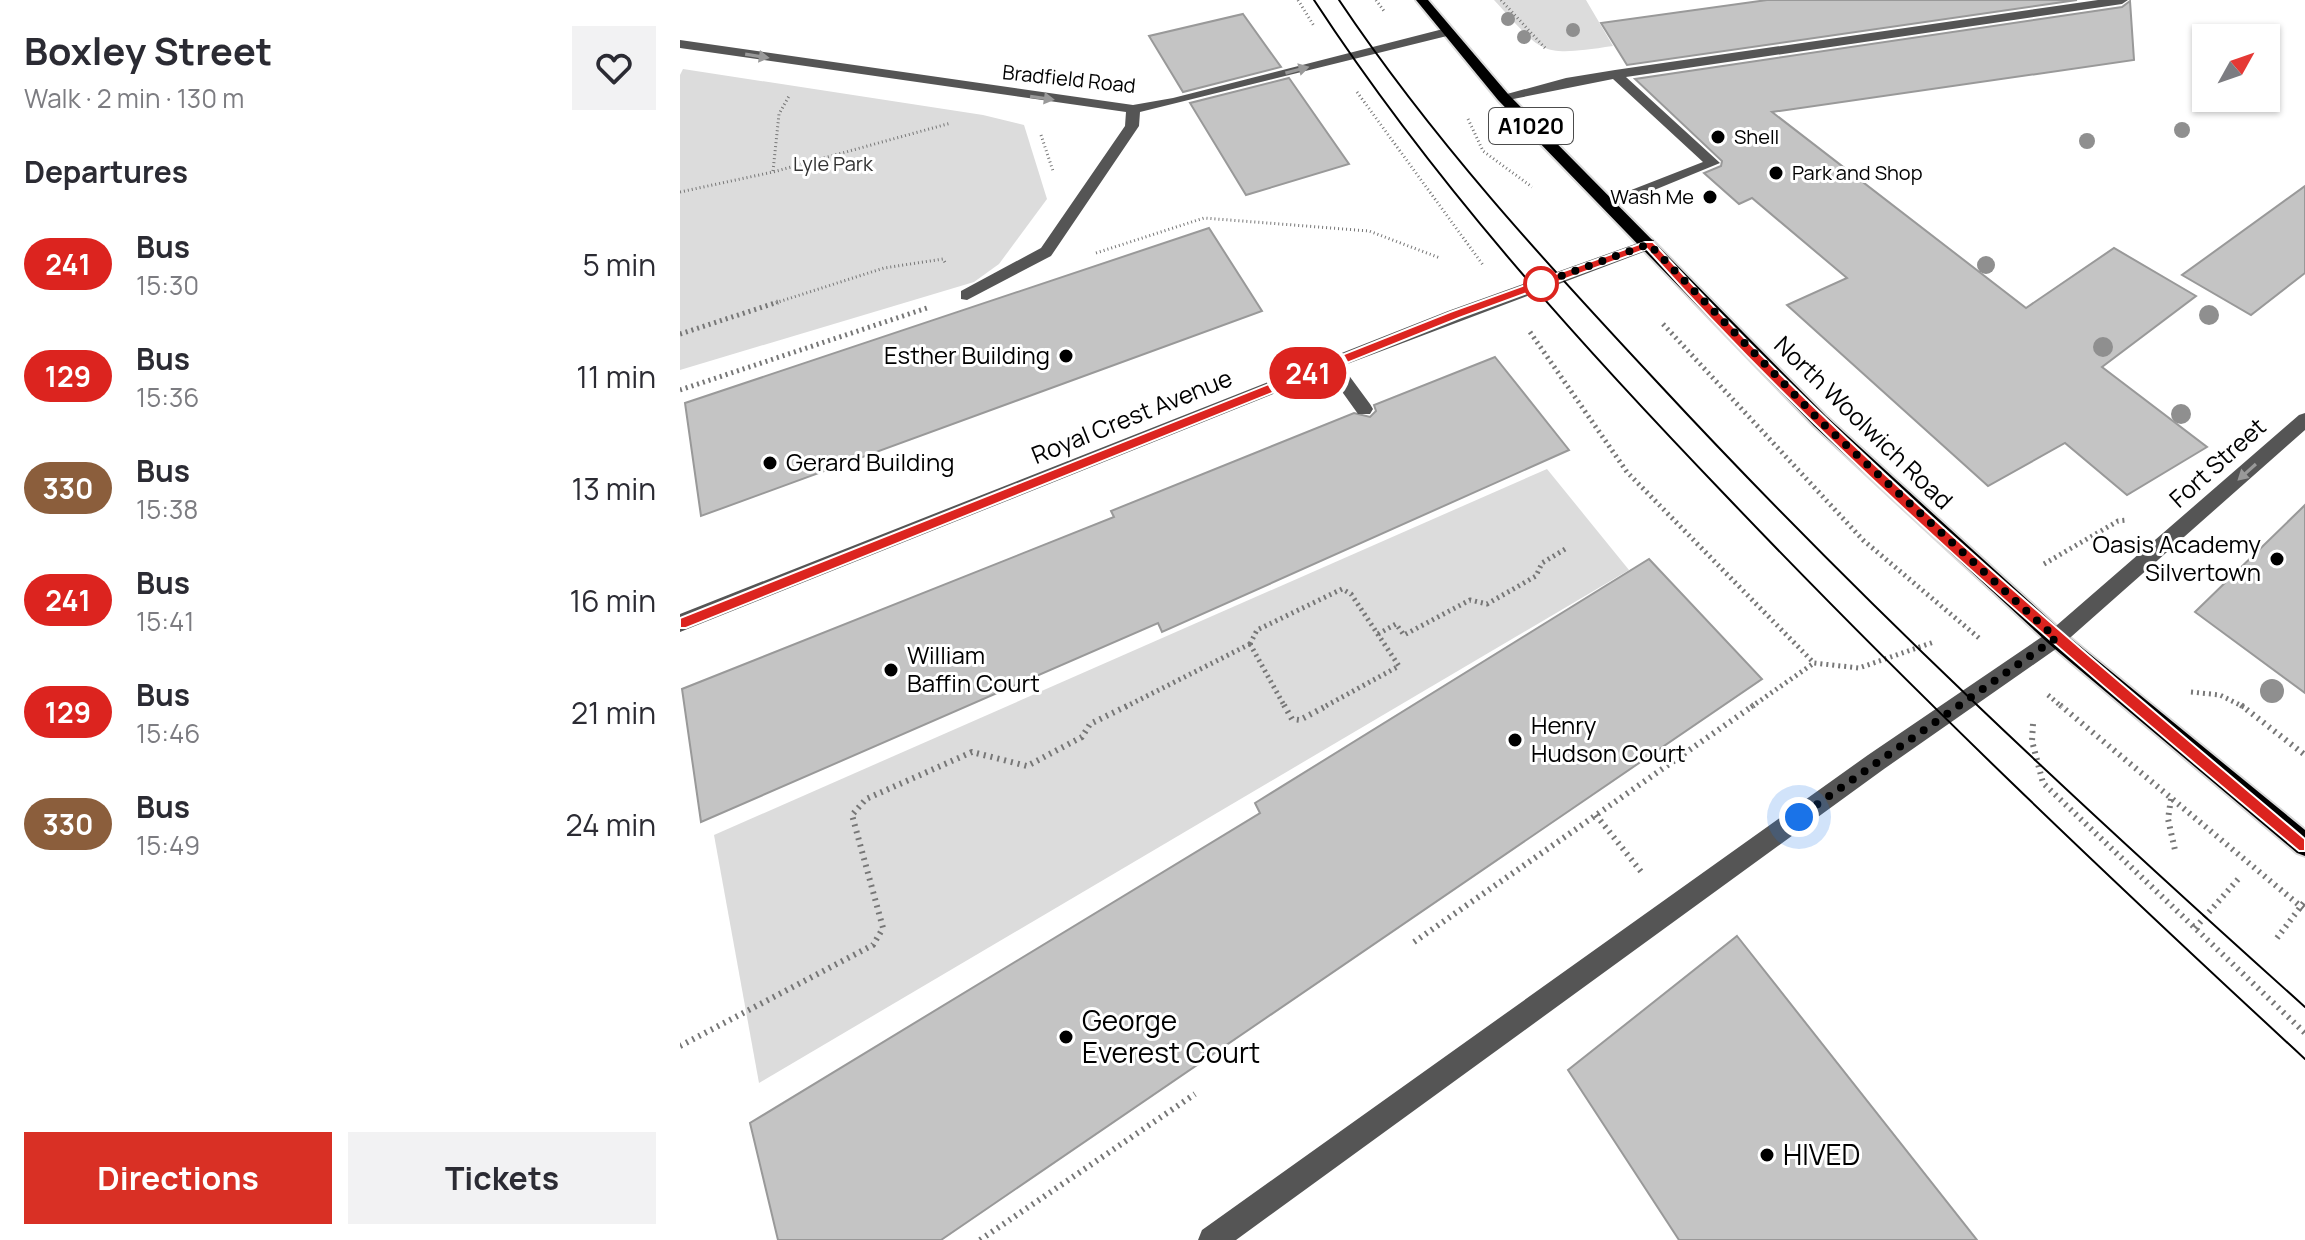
<!DOCTYPE html>
<meta charset="utf-8">
<style>
:root{--surface:#fff;--page:#f2f2f3;--text:#2b2b33;--muted:#7c7c81;--accent:#d93025}
body{margin:0;font-family:Manrope,sans-serif;background:var(--page);color:var(--text);height:100vh;display:flex;flex-direction:column;font-size:30px;white-space:nowrap}
*{box-sizing:border-box;margin:0}
p{font-size:26px;color:var(--muted)}
.icon{flex:none;width:44px;height:44px;fill:none;stroke:currentColor;stroke-width:2;stroke-linecap:round;stroke-linejoin:round}
.map{position:relative;flex:1;overflow:hidden}
.sheet{display:flex;flex-direction:column;background:var(--surface);width:680px}
.sheet>*{flex:none}
.badge{padding:0 16px;border-radius:26px;font-size:28px;line-height:52px}
.needle{width:52px;rotate:50deg}
.buttons{position:absolute;left:1512px;top:24px;display:grid;gap:16px}
.buttons a{display:grid;place-items:center;width:88px;height:88px;border-radius:0px;background:var(--surface);box-shadow:0 2px 6px #0004;font-size:40px}
.you{position:absolute;width:40px;height:40px;margin:-20px;border:6px solid #fff;border-radius:50%;background:#1a73e8;box-shadow:0 0 0 12px #1a73e833}
.map>.badge{position:absolute;translate:-50% -50%;box-shadow:0 0 0 4px #fff}
h2{padding:0 24px;font-size:30px;line-height:72px}
.round{display:grid;place-items:center;flex:none;width:84px;height:84px;border-radius:0px;background:var(--page)}
.overview{display:flex;align-items:center;justify-content:space-between;height:136px;padding:0 24px}
h1{font-size:38px;font-weight:700;line-height:60px}
.button{display:flex;gap:16px;margin-top:auto;padding:16px 24px}
.button a{flex:1;height:92px;border-radius:0px;background:var(--accent);color:#fff;font-size:32px;font-weight:700;line-height:92px;text-align:center}
.button a+a{background:var(--page);color:var(--text)}
ul{padding:0;list-style:none}
li{display:flex;align-items:center;gap:24px;height:112px;padding:0 24px}
li div{flex:1}
li b{display:block;font-size:30px}
li em{font-style:normal}
li .badge{min-width:88px;font-weight:700;text-align:center}
main{display:flex;flex:1;min-height:0}
.map>svg:first-child{display:block}
.green{fill:#dcdcdc}
.building{fill:#c4c4c4;stroke:#999;stroke-width:2}
.lines{fill:none;stroke-linecap:round;stroke-linejoin:round}
.major-casing{stroke:#dbdbdb;stroke-width:4}
.path-far2{stroke:#777;stroke-width:3;stroke-dasharray:1 3;stroke-linecap:butt}
.path-far1{stroke:#777;stroke-width:5;stroke-dasharray:2 4;stroke-linecap:butt}
.path{stroke:#777;stroke-width:6;stroke-dasharray:2 5;stroke-linecap:butt}
.minor{fill:#555;fill-rule:evenodd}
.major{fill:#000;fill-rule:evenodd}
.tram{stroke:#000;stroke-width:2}
.tree{fill:#8f8f8f}
.oneway{fill:#999}
.line{fill:#dc241f;stroke:#fff;stroke-width:2}
.walk{stroke:#000;stroke-width:8;stroke-dasharray:0 14.4}
.poi-dot{fill:#000;stroke:#fff;stroke-width:3}
.stop-dot{fill:#fff;stroke:#dc241f;stroke-width:4}
.labels{text-anchor:middle;stroke-width:6;stroke-linejoin:round;paint-order:stroke}
.far-street-label{font-size:20px;fill:#000;stroke:#fff}
.far-poi-label{font-size:20px;fill:#000;stroke:#fff;text-anchor:start}
.far-park-label{font-size:20px;fill:#333;stroke:#fff}
.shield{fill:#fff;stroke:#4c4c4c;stroke-width:2}
.shield-label{font-size:22px;font-weight:bold;fill:#000}
.poi-label{font-size:24px;fill:#000;stroke:#fff;text-anchor:start}
.street-label{font-size:24px;fill:#000;stroke:#fff}
.near-poi-label{font-size:28px;fill:#000;stroke:#fff;text-anchor:start}
</style>
<main>
<section class="sheet">
<div class="overview"><div><h1>Boxley Street</h1><p>Walk · 2 min · 130 m</p></div><a class="round"><svg class="icon" aria-label="heart" viewBox="0 0 24 24"><path d="M12 20l-8-8c-3-5 5-10 8-4 3-6 11-1 8 4z"/></svg></a></div>
<h2>Departures</h2>
<ul>
<li><span class="badge" style="background:#dc241f;color:#fff">241</span><div><b>Bus</b><p>15:30</p></div><em>5 min</em></li>
<li><span class="badge" style="background:#dc241f;color:#fff">129</span><div><b>Bus</b><p>15:36</p></div><em>11 min</em></li>
<li><span class="badge" style="background:#8b5e3c;color:#fff">330</span><div><b>Bus</b><p>15:38</p></div><em>13 min</em></li>
<li><span class="badge" style="background:#dc241f;color:#fff">241</span><div><b>Bus</b><p>15:41</p></div><em>16 min</em></li>
<li><span class="badge" style="background:#dc241f;color:#fff">129</span><div><b>Bus</b><p>15:46</p></div><em>21 min</em></li>
<li><span class="badge" style="background:#8b5e3c;color:#fff">330</span><div><b>Bus</b><p>15:49</p></div><em>24 min</em></li>
</ul>
<div class="button"><a>Directions</a><a>Tickets</a></div>
</section>
<div class="map">
<svg width="1625" height="1240" viewBox="0 0 1625 1240">
<rect width="100%" height="100%" fill="#fff"/>
<!-- green -->
<g class="green">
<path d="M814 0H906L933 46C858 57 864 54 814 0Z"/>
<polygon points="3,69 303,115 344,125 367,199 319,264 294,282 0,370 0,75"/>
<polygon points="867,469 949,570 79,1083 34,835"/>
</g>
<!-- building -->
<g class="building">
<polygon points="1087,0 1397,0 947,65 921,23"/>
<polygon points="1450,1 1454,60 1092,112 1346,308 1434,248 1516,296 1422,367 1527,447 1447,495 1385,443 1308,486 1107,305 1167,278 1072,198 1059,204 1024,173 1041,166 1042,161 955,79 1442,7"/>
<polygon points="563,14 601,67 503,92 469,36"/>
<polygon points="609,78 669,164 566,195 510,103"/>
<polygon points="1625,186 1625,273 1571,315 1502,275"/>
<polygon points="529,228 582,311 21,516 5,403"/>
<polygon points="815,357 889,450 482,632 478,623 21,822 2,689 434,517 431,511 674,413 690,417 696,411 694,405"/>
<polygon points="1625,505 1625,693 1515,612"/>
<polygon points="969,559 1082,679 261,1240 98,1240 70,1123 580,813 575,803"/>
<polygon points="1057,936 1297,1240 999,1240 888,1070"/>
</g>
<g class="lines">
<defs>
<polygon id="major" points="736,0 748,0 828,94 1146,416 1383,632 1625,830 1625,856 1617,853 1369,644 1134,426 818,100"/>
</defs>
<!-- major casing -->
<use href="#major" class="major-casing"/>
<!-- path-far2 -->
<g class="path-far2">
<polyline points="618,0 634,26"/>
<polyline points="696,0 704,11"/>
<polyline points="821,0 866,49"/>
<polyline points="677,92 803,265"/>
<polyline points="788,119 803,151 852,187"/>
<polyline points="361,135 373,171"/>
<polyline points="93,171 99,114 109,96"/>
<polyline points="0,192 93,172 271,123"/>
<polyline points="416,253 524,218 689,231 760,258"/>
<polyline points="92,304 204,268 263,259 266,264"/>
</g>
<!-- path-far1 -->
<g class="path-far1">
<polyline points="983,324 1183,540 1299,638"/>
<polyline points="850,332 947,472 1134,663 1179,668 1254,642"/>
<polyline points="0,334 98,302"/>
<polyline points="0,390 250,307"/>
<polyline points="1364,564 1438,521 1447,520"/>
<polyline points="698,634 716,624 724,635 790,600 807,604 856,576 862,563 887,548"/>
<polyline points="570,644 605,707"/>
<polyline points="570,644 577,630 662,589 671,594 719,666 644,707"/>
<polyline points="1511,692 1540,695 1564,707"/>
<polyline points="1368,695 1382,707"/>
<polyline points="445,707 570,644"/>
<polyline points="1071,707 1134,663"/>
</g>
<!-- path -->
<g class="path">
<polyline points="604,705 612,719 620,720 648,705"/>
<polyline points="1380,705 1625,910"/>
<polyline points="1561,705 1625,755"/>
<polyline points="1353,724 1352,741 1363,783 1625,1033"/>
<polyline points="1491,799 1488,819 1495,850"/>
<polyline points="916,815 963,874"/>
<polyline points="1515,928 1560,877"/>
<polyline points="1597,938 1625,901"/>
<polyline points="734,942 1074,705"/>
<polyline points="0,1046 193,945 203,928 172,815 186,799 292,752 347,766 402,737 410,724 449,705"/>
<polyline points="300,1240 515,1094"/>
</g>
<!-- minor -->
<g class="minor">
<polygon points="1418,0 1448,0 1442,4 946,77 1040,163 928,209 921,204 923,201 1023,162 933,79 823,101 816,97 886,78 935,70"/>
<polygon points="767,28 773,32 771,35 460,112 459,126 371,256 287,300 281,299 281,291 361,248 445,126 446,112 0,48 0,40 453,105 493,98"/>
<polygon points="969,239 974,240 974,248 662,366 690,404 693,409 690,414 678,414 648,372 0,632 0,614 768,311"/>
<polygon points="1625,413 1625,430 1383,644 1204,769 556,1240 518,1240 522,1230 1188,755 1369,632 1619,415"/>
</g>
<!-- major -->
<use href="#major" class="major"/>
<!-- tram -->
<g class="tram">
<path d="M634 0C753 182 898 342 1049 499 1234 693 1428 877 1625 1059"/>
<path d="M659 0C752 139 864 261 978 383 1182 603 1402 807 1625 1007"/>
</g>
</g>
<!-- trees -->
<g class="tree">
<circle cx="828" cy="19" r="7"/>
<circle cx="893" cy="30" r="7"/>
<circle cx="844" cy="37" r="7"/>
<circle cx="1502" cy="130" r="8"/>
<circle cx="1407" cy="141" r="8"/>
<circle cx="1306" cy="265" r="9"/>
<circle cx="1529" cy="315" r="10"/>
<circle cx="1423" cy="347" r="10"/>
<circle cx="1501" cy="414" r="10"/>
<circle cx="1592" cy="691" r="12"/>
</g>
<!-- one-way arrows -->
<defs><path id="oneway-solid" d="M-6-.8H1V-3.2L6.5 0L1 3.2V.8H-6Z" transform="scale(2)"/></defs>
<g class="oneway">
<use href="#oneway-solid" transform="translate(77 56) rotate(9)"/>
<use href="#oneway-solid" transform="translate(617 70) rotate(-15)"/>
<use href="#oneway-solid" transform="translate(362 98) rotate(8)"/>
<use href="#oneway-solid" transform="translate(1567 472) rotate(138)"/>
</g>
<!-- line -->
<path class="line" d="M965 242H973C1173 461 1403 651 1625 839V851H1619C1392 661 1164 470 967 249L779 318 6 628H0V618L770 312Z"/>
<g class="lines">
<!-- walk -->
<polyline class="walk" points="861,284 851,287 969,244 1140,421 1376,638 1119,817"/>
</g>
<!-- markers -->
<g class="poi-dot">
<circle cx="1038" cy="137" r="8"/>
<circle cx="1096" cy="173" r="8"/>
<circle cx="1030" cy="197" r="8"/>
<circle cx="386" cy="356" r="8"/>
<circle cx="90" cy="463" r="8"/>
<circle cx="1597" cy="559" r="8"/>
<circle cx="211" cy="670" r="8"/>
<circle cx="835" cy="740" r="8"/>
<circle cx="386" cy="1037" r="8"/>
<circle cx="1087" cy="1155" r="8"/>
</g>
<circle class="stop-dot" cx="861" cy="284" r="16"/>
<g class="labels">
<!-- far-street labels -->
<g class="far-street-label">
<text transform="translate(389 79) rotate(6)" y="7">Bradfield Road</text>
</g>
<!-- far-poi labels -->
<g class="far-poi-label">
<text x="1054" y="144">Shell</text>
<text x="1112" y="180">Park and Shop</text>
<text x="1014" y="204" text-anchor="end">Wash Me</text>
</g>
<!-- far-park labels -->
<g class="far-park-label">
<text x="153" y="171">Lyle Park</text>
</g>
<!-- shield labels -->
<rect class="shield" x="809" y="108" width="84" height="36" rx="6"/>
<g class="shield-label">
<text x="851" y="134">A1020</text>
</g>
<!-- poi labels -->
<g class="poi-label">
<text x="370" y="364" text-anchor="end">Esther Building</text>
<text x="106" y="471">Gerard Building</text>
<text x="1581" y="553" text-anchor="end">Oasis Academy<tspan x="1581" dy="28">Silvertown</tspan></text>
<text x="227" y="664">William<tspan x="227" dy="28">Baffin Court</tspan></text>
<text x="851" y="734">Henry<tspan x="851" dy="28">Hudson Court</tspan></text>
</g>
<!-- street labels -->
<g class="street-label">
<text transform="translate(452 417) rotate(-22)" y="8">Royal Crest Avenue</text>
<text transform="translate(1183 423) rotate(44)" y="8">North Woolwich Road</text>
<text transform="translate(1538 463) rotate(-42)" y="8">Fort Street</text>
</g>
<!-- near-poi labels -->
<g class="near-poi-label">
<text x="402" y="1031">George<tspan x="402" dy="32">Everest Court</tspan></text>
<text x="1103" y="1165">HIVED</text>
</g>
</g>
</svg>
<div class="buttons">
<a><svg class="needle" viewBox="-14 -14 28 28"><path d="M0-13l5 13h-10z" fill="#e53935"/><path d="M0 13l5-13h-10z" fill="#7c7c81"/></svg></a>
</div>
<div class="you" style="left:1119px;top:817px"></div>
<b class="badge" style="left:628px;top:373px;background:#dc241f;color:#fff">241</b>
</div>
</main>
